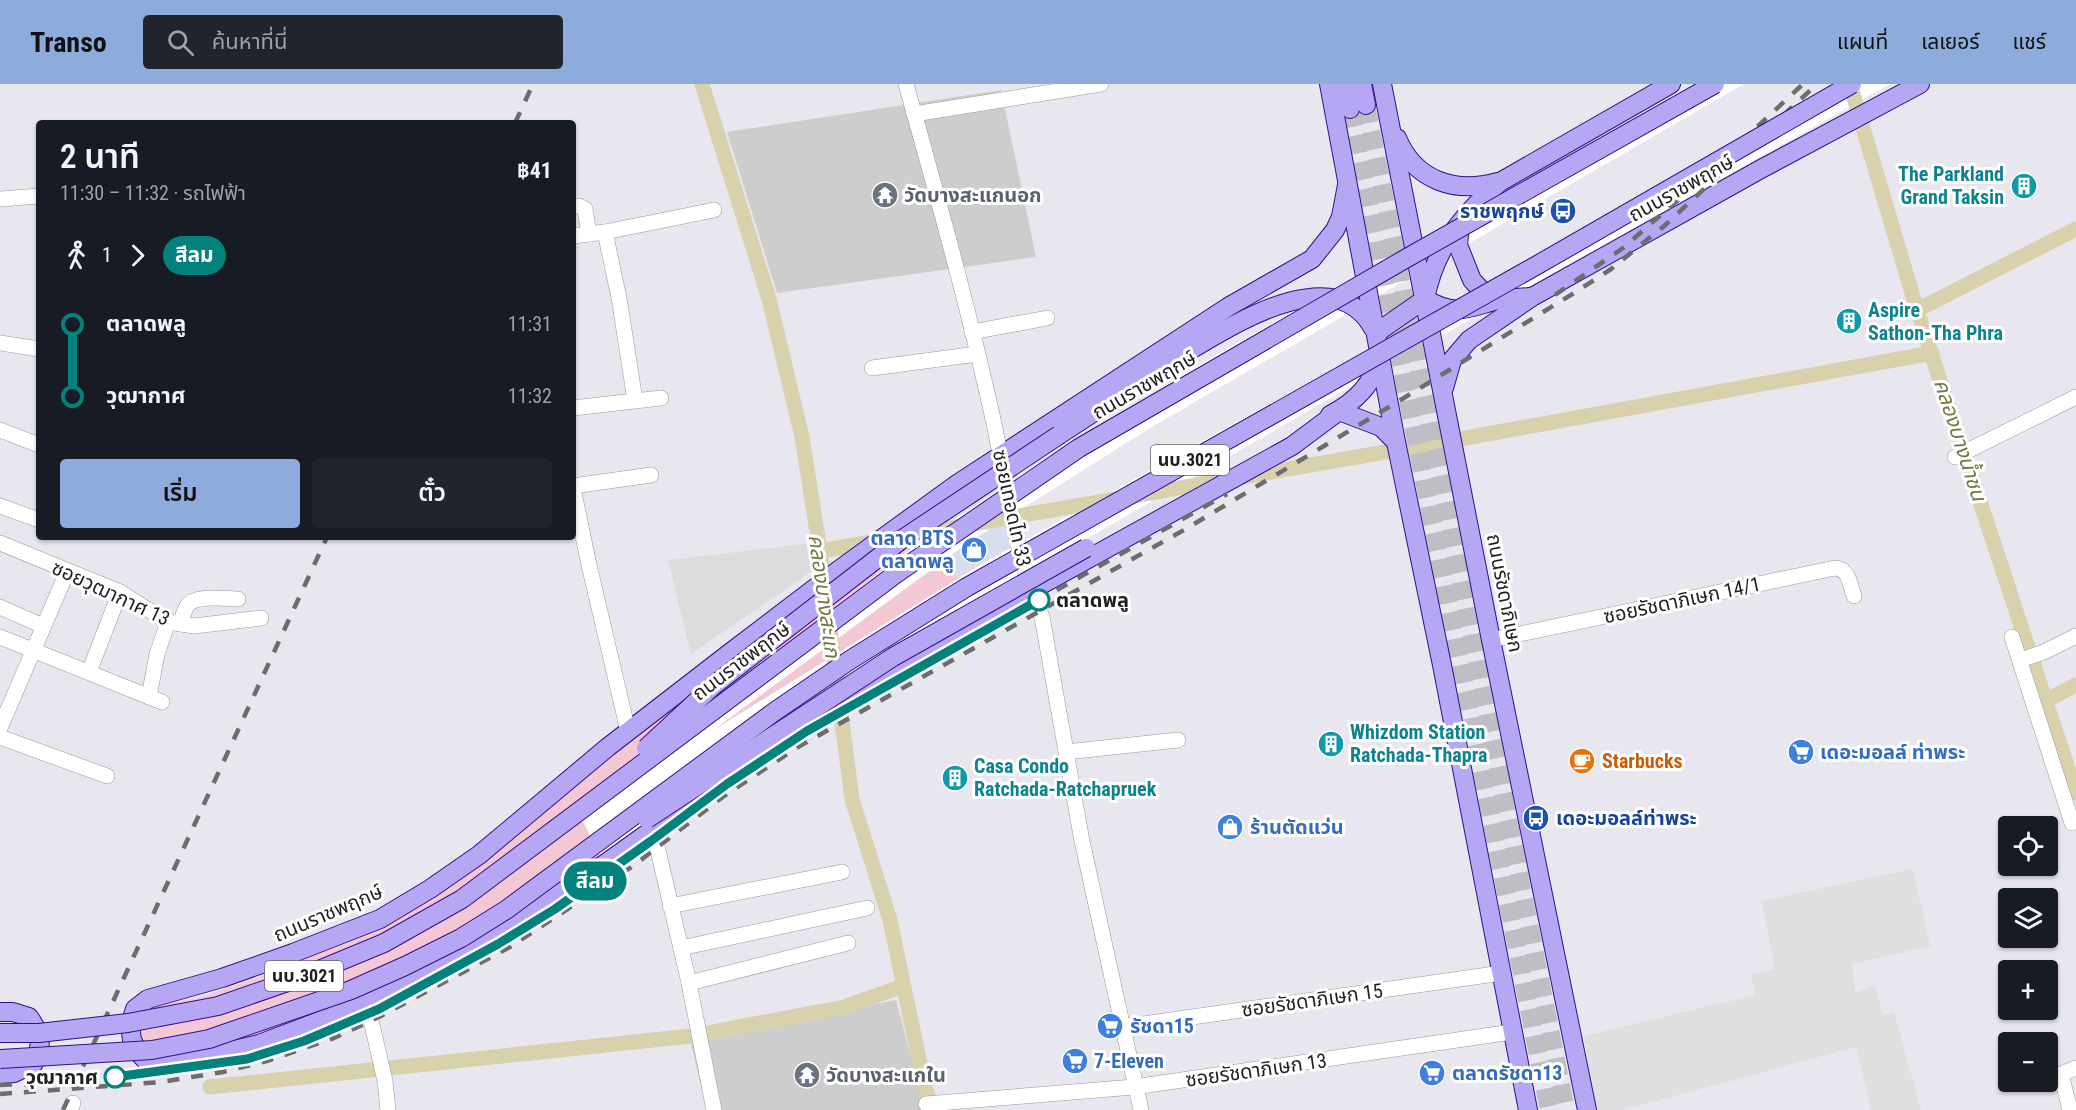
<!DOCTYPE html>
<html lang="th">
<meta charset="utf-8">
<style>
:root{--surface:#171b24;--page:#20242c;--text:#f1f3f6;--muted:#9ea1a6;--accent:#8dabdb}
body{margin:0;font-family:"Roboto Condensed","Noto Sans Thai",sans-serif;background:var(--page);color:var(--text);height:100vh;display:flex;flex-direction:column;font-size:22px;white-space:nowrap}
*{box-sizing:border-box;margin:0}
p{font-size:20px;color:var(--muted)}
.icon{flex:none;width:33px;height:33px;fill:none;stroke:currentColor;stroke-width:2;stroke-linecap:round;stroke-linejoin:round}
.map{position:relative;flex:1;overflow:hidden}
.panel{position:absolute;left:36px;top:36px;width:540px;height:420px;display:flex;flex-direction:column;background:var(--surface);border-radius:6px;box-shadow:0 2px 4px #0004}
.panel>*{flex:none}
.badge{padding:0 12px;border-radius:20px;font-size:21px;line-height:39px}
.fabs{position:absolute;left:1998px;top:732px;display:grid;gap:12px}
.fabs a{display:grid;place-items:center;width:60px;height:60px;border-radius:6px;background:var(--surface);box-shadow:0 2px 4px #0004;font-size:30px}
.map>.badge{position:absolute;translate:-50% -50%;box-shadow:0 0 0 3px #fff}
.legs{display:flex;align-items:center;gap:9px;height:66px;padding:0 24px;font-size:20px}
.legs p{margin-inline-start:auto}
.head{display:flex;align-items:center;justify-content:space-between;height:102px;padding:0 24px}
h1{font-size:33px;font-weight:600;line-height:45px}
.button{display:flex;gap:12px;margin-top:auto;padding:12px 24px}
.button a{flex:1;height:69px;border-radius:6px;background:var(--accent);color:#111;font-size:24px;font-weight:600;line-height:69px;text-align:center}
.button a+a{background:var(--page);color:var(--text)}
ul{padding:0 24px;list-style:none}
li{display:flex;align-items:center;gap:21px;height:72px;font-size:22px}
li i{display:grid;place-items:center;width:9px;height:100%;margin:0 8px;background:currentColor}
li i::after{content:'';width:15px;height:15px;margin:-8px;border:4px solid;border-radius:50%;background:var(--surface)}
li p{margin-inline-start:auto}
li:first-child i{background:linear-gradient(#0000 50%,currentColor 0)}
li:last-child i{background:linear-gradient(currentColor 50%,#0000 0)}
header{display:flex;align-items:center;gap:36px;box-sizing:border-box;height:84px;padding:0 30px;background:var(--accent);color:#111}
header strong{font-size:28px}
nav{display:flex;gap:33px;margin-inline-start:auto;font-size:21px}
.search{width:420px;height:54px;background:var(--page);display:flex;align-items:center;gap:15px;box-sizing:border-box;padding:0 21px;border-radius:6px;color:var(--muted);font-size:22px}
.map>svg:first-child{display:block}
.residential{fill:#dcdcdd}
.commercial{fill:#d7dfee}
.religious{fill:#cdcdcd}
.park{fill:#f4c7d5}
.parking{fill:#dfdfdf}
.pier{fill:#fff}
.lines{fill:none;stroke-linecap:round;stroke-linejoin:round}
.canal{stroke:#d8d1ab;stroke-width:15}
.major-tunnel{stroke:#c0bec5;stroke-width:18;stroke-dasharray:18 9;stroke-linecap:butt}
.minor-casing{stroke:#999;stroke-width:16}
.major-casing{stroke:#320e8b;stroke-width:20}
.minor{stroke:#fff;stroke-width:15}
.major{stroke:#b5a7f3;stroke-width:18}
.rail{stroke:#6d6d6d;stroke-width:4.5;stroke-dasharray:12 12;stroke-linecap:butt}
.major-bridge-casing{stroke:#320e8b;stroke-width:20;stroke-linecap:butt}
.major-bridge{stroke:#b5a7f3;stroke-width:18}
.line-1-casing{stroke:#fff;stroke-width:14}
.line-1{stroke:#02817d;stroke-width:9}
.stop-1-dot{fill:#fff;stroke:#02817d;stroke-width:3}
.labels{text-anchor:middle;stroke-width:6;stroke-linejoin:round;paint-order:stroke}
.shield{fill:#fff;stroke:#626262;stroke-width:1.5}
.shield-label{font-size:18px;font-weight:bold;fill:#1f1f1f}
.culture-label{font-size:20px;font-weight:bold;fill:#0d838f;stroke:#fff;text-anchor:start}
.street-label{font-size:20px;fill:#1f1f1f;stroke:#fff}
.worship-label{font-size:20px;font-weight:bold;fill:#5b616d;stroke:#fff;text-anchor:start}
.transit-label{font-size:20px;font-weight:bold;fill:#164399;stroke:#fff;text-anchor:end}
.shop-label{font-size:20px;font-weight:bold;fill:#366cbe;stroke:#fff;text-anchor:start}
.stop-label{font-size:20px;font-weight:bold;fill:#1f1f1f;stroke:#fff;text-anchor:start}
.food-label{font-size:20px;font-weight:bold;fill:#c56008;stroke:#fff;text-anchor:start}
.water-label{font-size:21px;font-style:italic;fill:#727940;stroke:#fff}
</style>
<header>
<strong>Transo</strong>
<div class="search"><svg class="icon" aria-label="search" viewBox="0 0 24 24"><circle cx="10" cy="10" r="6"/><path d="M15 15l6 6"/></svg>ค้นหาที่นี่</div>
<nav><a>แผนที่</a><a>เลเยอร์</a><a>แชร์</a></nav>
</header>
<div class="map">
<svg width="2076" height="1026" viewBox="0 0 2076 1026">
<rect width="100%" height="100%" fill="#e8e6ef"/>
<!-- residential -->
<polygon class="residential" points="814,459 815,485 691,570 668,476"/>
<!-- commercial -->
<polygon class="commercial" points="991,387 1022,506 891,561 912,439"/>
<!-- religious -->
<g class="religious">
<polygon points="1001,6 1036,173 777,209 727,48"/>
<polygon points="896,916 925,1026 707,1026 690,956"/>
</g>
<!-- park -->
<polygon class="park" points="912,439 958,494 892,560 899,575 498,843 372,908 306,936 216,966 158,974 142,957 138,948 143,929 157,920 195,915 259,893 386,839 559,715 700,600"/>
<!-- parking -->
<polygon class="parking" points="1912,785 1931,862 1852,880 1855,908 1875,902 1883,931 1894,928 1921,1026 1871,1026 1856,963 1623,1026 1596,1026 1584,952 1755,911 1751,891 1775,885 1762,817"/>
<!-- pier -->
<polygon class="pier" points="1696,0 1744,0 1155,341 969,458 712,647 980,481 1724,67 1837,0 1890,0 1350,303 798,621 602,777 586,743 572,723 720,612 910,465 1039,379 1214,272"/>
<g class="lines">
<!-- canal -->
<g class="canal">
<polyline points="702,0 769,215 802,353 820,467 852,715 890,836 925,1004 935,1026"/>
<polyline points="1850,0 1917,226 2076,709"/>
<polyline points="1917,226 2076,145"/>
<polyline points="910,451 1471,353 1932,269"/>
<polyline points="820,467 877,457"/>
<polyline points="2047,616 2076,601"/>
<polyline points="210,1003 691,952 844,923 903,902"/>
</g>
<!-- major-tunnel -->
<g class="major-tunnel">
<polyline points="1366,21 1566,1026"/>
<polyline points="1350,25 1549,1026"/>
</g>
<defs>
<g id="minor">
<path d="M906 0C937 111 968 222 993 335 1007 400 1015 472 1042 533L1082 757 1141 1026"/>
<polyline points="914,30 1101,0"/>
<polyline points="0,115 39,112"/>
<polyline points="573,122 579,122 585,125 589,150"/>
<polyline points="605,148 714,126"/>
<polyline points="573,152 605,148 619,214 635,316"/>
<polyline points="972,248 1047,234"/>
<polyline points="0,259 39,265"/>
<polyline points="872,284 977,270"/>
<polyline points="573,324 661,314"/>
<polyline points="0,346 39,361"/>
<polyline points="1955,373 2076,313"/>
<polyline points="573,402 651,391"/>
<polyline points="573,404 589,481 628,647"/>
<polyline points="0,422 39,436"/>
<polyline points="0,459 120,508 168,538 194,542 261,534"/>
<polyline points="0,523 43,542"/>
<path d="M180 540C182 534 184 527 187 522 195 510 225 515 238 515"/>
<polyline points="0,553 162,618"/>
<polyline points="2012,553 2072,739"/>
<path d="M1491 556 1835 484C1849 485 1850 501 1854 512"/>
<polyline points="2020,576 2044,568 2076,552"/>
<polyline points="89,588 120,508"/>
<polyline points="149,613 157,570 168,538"/>
<polyline points="0,644 67,488"/>
<polyline points="0,653 107,692"/>
<polyline points="1066,668 1178,656"/>
<polyline points="653,745 689,899 714,1026"/>
<polyline points="670,822 842,788"/>
<polyline points="681,864 867,824"/>
<polyline points="689,899 848,859"/>
<polyline points="367,919 385,997 388,1026"/>
<polyline points="1122,943 1502,889"/>
<polyline points="2032,999 2037,998"/>
<polyline points="926,1020 1134,1003 1512,948"/>
<polyline points="70,1026 73,1019"/>
<polyline points="2070,1026 2061,990 2076,984"/>
</g>
<g id="major">
<polyline points="1329,0 1396,358 1442,581 1528,1026"/>
<polyline points="1345,0 1350,25"/>
<polyline points="1362,0 1366,21"/>
<polyline points="1382,0 1491,556 1587,1026"/>
<path d="M1397 54C1415 97 1455 110 1498 98"/>
<polyline points="1460,141 1458,161 1472,196 1481,206 1500,213"/>
<path d="M1425 215C1458 234 1468 223 1502 215 1511 214 1521 214 1530 213"/>
<path d="M1376 249 1425 215C1435 164 1462 131 1500 98L1671 0"/>
<path d="M1192 265C1238 238 1335 176 1373 244"/>
<polyline points="1444,304 1452,276 1469,256 1532,213 1761,85 1920,0"/>
<polyline points="1339,327 1381,343 1396,358"/>
<path d="M1330 331C1352 320 1378 298 1377 271"/>
<polyline points="1059,351 1200,259"/>
<polyline points="828,625 929,563 1292,362 1339,327"/>
<polyline points="733,688 606,779 483,859 367,919 259,960 165,982 149,980 138,968 132,956 130,941 135,925 148,915 222,894 293,869 380,835 430,805 479,771 608,663 727,571 840,485 957,400 1228,223 1312,175 1335,146 1341,133 1347,101"/>
<path d="M0 928H13L29 933C42 953 43 956 34 979L14 989 0 990"/>
</g>
</defs>
<!-- minor casing -->
<use href="#minor" class="minor-casing"/>
<!-- major casing -->
<use href="#major" class="major-casing"/>
<!-- minor -->
<use href="#minor" class="minor"/>
<!-- major -->
<use href="#major" class="major"/>
<!-- rail -->
<g class="rail">
<polyline points="515,39 533,0"/>
<polyline points="1555,211 1623,164 1695,101 1803,0"/>
<polyline points="786,661 807,647 1227,410"/>
<polyline points="487,866 526,843"/>
<polyline points="108,994 239,976"/>
<polyline points="0,1001 30,1000"/>
<polyline points="0,1010 161,998 223,988 267,977 334,954 381,932 510,863 633,782 724,712 798,663 1184,446 1399,317 1574,209 1611,185 1663,143 1817,0"/>
<polyline points="63,1026 327,453"/>
</g>
<defs>
<g id="major-bridge">
<polyline points="646,664 713,602 901,456 1059,351"/>
<polyline points="647,735 893,573 1086,464"/>
<polyline points="0,949 39,949 128,939 218,922 302,893 384,859 462,815 897,489 1079,364 1405,175 1715,0"/>
<polyline points="0,975 152,966 209,955 351,906 405,882 461,854 506,826 774,628 850,576 967,503 1539,180 1852,0"/>
</g>
</defs>
<!-- major-bridge casing -->
<use href="#major-bridge" class="major-bridge-casing"/>
<!-- major-bridge -->
<use href="#major-bridge" class="major-bridge"/>
</g>
<g class="lines">
<defs>
<polyline id="line-1" points="115,993 247,975 304,957 379,925 498,860 555,825 651,757 727,700 807,647 1039,516"/>
</defs>
<!-- line-1 casing -->
<use href="#line-1" class="line-1-casing"/>
<!-- line-1 -->
<use href="#line-1" class="line-1"/>
</g>
<!-- icons -->
<defs>
<symbol id="building-disc" viewBox="-11 -11 22 22"><circle r="9.5" fill="#0f9aa8" stroke="#fff"/><path d="M-4-6H4V6H1V3H-1V6H-4ZM-2.5-4.3h1.7v1.8h-1.7ZM.8-4.3h1.7v1.8H.8ZM-2.5-1h1.7V.8h-1.7ZM.8-1h1.7V.8H.8Z" fill="#fff"/></symbol>
<symbol id="temple-disc" viewBox="-11 -11 22 22"><circle r="9.5" fill="#6b7280" stroke="#fff"/><path d="M0-6L5-2H3V0L6.5 2.5H4V6H1.5V3h-3V6H-4V2.5H-6.5L-3 0V-2H-5Z" fill="#fff"/></symbol>
<symbol id="bus-disc" viewBox="-11 -11 22 22"><circle r="9.5" fill="#1a4fb4" stroke="#fff"/><path d="M-5-6H5V4H4V6H2V4H-2V6H-4V4H-5ZM-3.5-4V0h7V-4ZM-3.5 1.2v1.5H-2V1.2ZM2 1.2v1.5H3.5V1.2Z" fill="#fff"/></symbol>
<symbol id="shop-disc" viewBox="-11 -11 22 22"><circle r="9.5" fill="#3f7fe0" stroke="#fff"/><path d="M-5-2.5h2.3a2.7 3.5 0 0 1 5.4 0H5L5.5 6h-11ZM-1.5-2.5h3a1.5 2.3 0 0 0-3 0Z" fill="#fff"/></symbol>
<symbol id="supermarket-disc" viewBox="-11 -11 22 22"><circle r="9.5" fill="#3f7fe0" stroke="#fff"/><path d="M-6-5.5h2.5l.6 2H6L4.5 2H-2.5L-4.4-4H-6ZM-1.5 3.2a1.3 1.3 0 1 0 .1 0ZM3 3.2a1.3 1.3 0 1 0 .1 0Z" fill="#fff"/></symbol>
<symbol id="cafe-disc" viewBox="-11 -11 22 22"><circle r="9.5" fill="#e8710a" stroke="#fff"/><path d="M-5.5-4.5H6V0H3Q3 3.5 0 3.5H-2.5Q-5.5 3.5-5.5 0ZM3-3.2v2h1.7v-2ZM-6 4.5H4V6H-6Z" fill="#fff"/></symbol>
</defs>
<g fill-rule="evenodd">
<use href="#building-disc" x="2009" y="87" width="30" height="30"/>
<use href="#temple-disc" x="870" y="96" width="30" height="30"/>
<use href="#bus-disc" x="1548" y="112" width="30" height="30"/>
<use href="#building-disc" x="1834" y="222" width="30" height="30"/>
<use href="#shop-disc" x="959" y="451" width="30" height="30"/>
<use href="#building-disc" x="1316" y="645" width="30" height="30"/>
<use href="#supermarket-disc" x="1786" y="653" width="30" height="30"/>
<use href="#cafe-disc" x="1567" y="662" width="30" height="30"/>
<use href="#building-disc" x="940" y="679" width="30" height="30"/>
<use href="#bus-disc" x="1521" y="719" width="30" height="30"/>
<use href="#shop-disc" x="1215" y="728" width="30" height="30"/>
<use href="#supermarket-disc" x="1095" y="927" width="30" height="30"/>
<use href="#supermarket-disc" x="1060" y="962" width="30" height="30"/>
<use href="#supermarket-disc" x="1417" y="974" width="30" height="30"/>
<use href="#temple-disc" x="792" y="976" width="30" height="30"/>
</g>
<!-- markers -->
<g class="stop-1-dot">
<circle cx="1039" cy="516" r="10"/>
<circle cx="115" cy="993" r="10"/>
</g>
<g class="labels">
<!-- shield labels -->
<g class="shield">
<rect x="1151" y="361" width="78" height="30" rx="4.5"/>
<rect x="265" y="877" width="78" height="30" rx="4.5"/>
</g>
<g class="shield-label">
<text x="1190" y="382">นบ.3021</text>
<text x="304" y="898">นบ.3021</text>
</g>
<!-- culture labels -->
<g class="culture-label">
<text x="2004" y="97" text-anchor="end">The Parkland<tspan x="2004" dy="23">Grand Taksin</tspan></text>
<text x="1868" y="233">Aspire<tspan x="1868" dy="23">Sathon-Tha Phra</tspan></text>
<text x="1350" y="655">Whizdom Station<tspan x="1350" dy="23">Ratchada-Thapra</tspan></text>
<text x="974" y="689">Casa Condo<tspan x="974" dy="23">Ratchada-Ratchapruek</tspan></text>
</g>
<!-- street labels -->
<g class="street-label">
<text transform="translate(1681 104) rotate(-29)" y="7">ถนนราชพฤกษ์</text>
<text transform="translate(1144 301) rotate(-30)" y="7">ถนนราชพฤกษ์</text>
<text transform="translate(1012 424) rotate(78)" y="7">ซอยเทอดไท 33</text>
<text transform="translate(111 509) rotate(25)" y="7">ซอยวุฒากาศ 13</text>
<text transform="translate(1505 509) rotate(79)" y="7">ถนนรัชดาภิเษก</text>
<text transform="translate(1682 516) rotate(-12)" y="7">ซอยรัชดาภิเษก 14/1</text>
<text transform="translate(741 577) rotate(-37)" y="7">ถนนราชพฤกษ์</text>
<text transform="translate(328 829) rotate(-23)" y="7">ถนนราชพฤกษ์</text>
<text transform="translate(1312 916) rotate(-8)" y="7">ซอยรัชดาภิเษก 15</text>
<text transform="translate(1256 986) rotate(-8)" y="7">ซอยรัชดาภิเษก 13</text>
</g>
<!-- worship labels -->
<g class="worship-label">
<text x="904" y="118">วัดบางสะแกนอก</text>
<text x="826" y="998">วัดบางสะแกใน</text>
</g>
<!-- transit labels -->
<g class="transit-label">
<text x="1544" y="134">ราชพฤกษ์</text>
<text x="1556" y="741" text-anchor="start">เดอะมอลล์ท่าพระ</text>
</g>
<!-- shop labels -->
<g class="shop-label">
<text x="954" y="461" text-anchor="end">ตลาด BTS<tspan x="954" dy="23">ตลาดพลู</tspan></text>
<text x="1820" y="675">เดอะมอลล์ ท่าพระ</text>
<text x="1250" y="750">ร้านตัดแว่น</text>
<text x="1130" y="949">รัชดา15</text>
<text x="1094" y="984">7-Eleven</text>
<text x="1452" y="996">ตลาดรัชดา13</text>
</g>
<!-- stop labels -->
<g class="stop-label">
<text x="1056" y="523">ตลาดพลู</text>
<text x="98" y="1000" text-anchor="end">วุฒากาศ</text>
</g>
<!-- food labels -->
<g class="food-label">
<text x="1602" y="684">Starbucks</text>
</g>
<!-- water labels -->
<g class="water-label">
<text transform="translate(1960 356) rotate(72)" y="7">คลองบางน้ำชน</text>
<text transform="translate(824 512) rotate(82)" y="7">คลองบางสะแก</text>
</g>
</g>
</svg>
<div class="fabs">
<a><svg class="icon" aria-label="locate" viewBox="0 0 24 24"><circle cx="12" cy="12" r="6"/><path d="M12 2v4M12 18v4M2 12h4M18 12h4"/></svg></a>
<a><svg class="icon" aria-label="layers" viewBox="0 0 24 24"><path d="M12 4l9 5-9 5-9-5zM3 14l9 5 9-5"/></svg></a>
<a>+</a>
<a>−</a>
</div>
<b class="badge" style="left:595px;top:797px;background:#02817d;color:#fff">สีลม</b>
<section class="panel">
<div class="head"><div><h1>2 นาที</h1><p>11:30 – 11:32 · รถไฟฟ้า</p></div><b>฿41</b></div>
<div class="legs"><svg class="icon" aria-label="walk" viewBox="0 0 24 24"><circle cx="13" cy="4" r="2"/><path d="M13 8l-2 6 4 7M11 14l-3 7M7 12l3-4h3l4 4"/></svg>1<svg class="icon" aria-label="forward" viewBox="0 0 24 24"><path d="M9 5l7 7-7 7"/></svg><b class="badge" style="background:#02817d;color:#fff">สีลม</b></div>
<ul>
<li><i style="color:#02817d"></i><b>ตลาดพลู</b><p>11:31</p></li>
<li><i style="color:#02817d"></i><b>วุฒากาศ</b><p>11:32</p></li>
</ul>
<div class="button"><a>เริ่ม</a><a>ตั๋ว</a></div>
</section>
</div>
